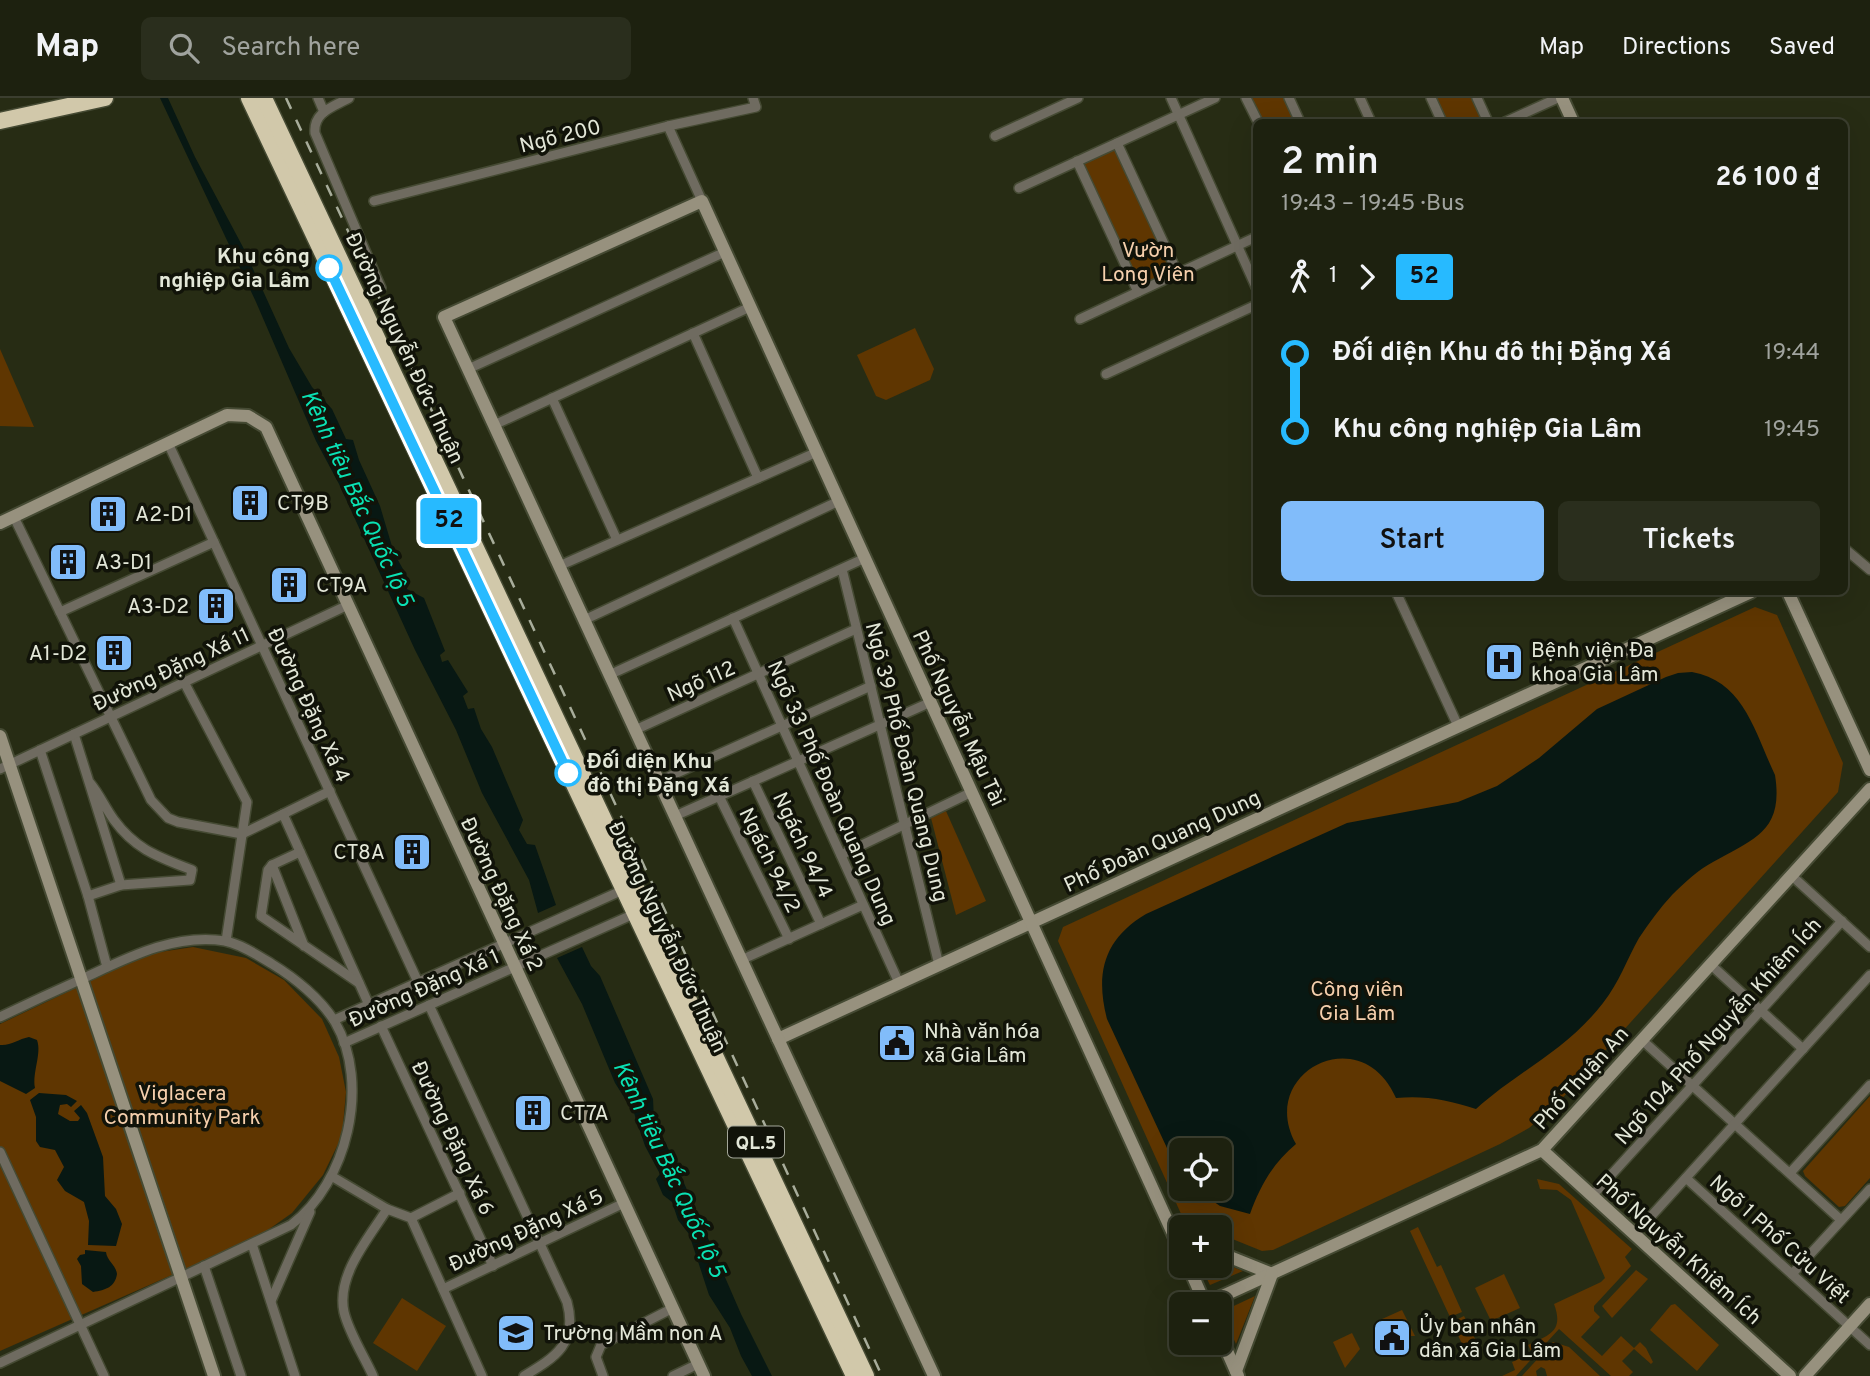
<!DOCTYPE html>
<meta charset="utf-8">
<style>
:root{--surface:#1d210f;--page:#2a2e1d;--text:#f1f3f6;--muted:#a0a39e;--line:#3b3e2f;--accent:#81bcfa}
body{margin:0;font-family:Overpass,sans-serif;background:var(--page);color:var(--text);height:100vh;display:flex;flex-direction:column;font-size:26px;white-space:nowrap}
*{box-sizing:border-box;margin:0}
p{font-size:23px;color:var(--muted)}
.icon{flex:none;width:38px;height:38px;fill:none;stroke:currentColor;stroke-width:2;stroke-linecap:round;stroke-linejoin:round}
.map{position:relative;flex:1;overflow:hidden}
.sheet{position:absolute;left:1253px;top:21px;width:595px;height:476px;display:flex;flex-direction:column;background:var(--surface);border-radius:10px;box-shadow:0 7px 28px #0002,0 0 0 2px var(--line)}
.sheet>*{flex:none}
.badge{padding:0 14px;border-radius:5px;font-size:24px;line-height:46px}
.tools{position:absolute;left:1169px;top:1040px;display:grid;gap:14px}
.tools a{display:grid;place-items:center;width:63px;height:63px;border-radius:10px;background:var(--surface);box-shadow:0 7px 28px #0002,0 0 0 2px var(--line);font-size:35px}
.map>.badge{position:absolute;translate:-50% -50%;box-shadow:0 0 0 4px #fff}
.legs{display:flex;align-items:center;gap:10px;height:77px;padding:0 28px;font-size:23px}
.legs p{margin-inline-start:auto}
.head{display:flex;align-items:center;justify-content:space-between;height:119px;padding:0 28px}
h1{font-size:38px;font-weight:600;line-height:52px}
.button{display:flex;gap:14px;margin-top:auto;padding:14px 28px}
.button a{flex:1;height:80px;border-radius:10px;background:var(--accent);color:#111;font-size:28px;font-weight:600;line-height:80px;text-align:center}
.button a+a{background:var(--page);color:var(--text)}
ul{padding:0 28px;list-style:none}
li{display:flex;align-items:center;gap:24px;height:77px;font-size:26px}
li i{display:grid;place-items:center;width:10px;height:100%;margin:0 9px;background:currentColor}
li i::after{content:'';width:18px;height:18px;margin:-9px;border:5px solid;border-radius:50%;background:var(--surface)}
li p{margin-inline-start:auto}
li:first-child i{background:linear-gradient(#0000 50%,currentColor 0)}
li:last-child i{background:linear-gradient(currentColor 50%,#0000 0)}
header{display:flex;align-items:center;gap:42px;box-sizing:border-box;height:98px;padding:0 35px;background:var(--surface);border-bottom:2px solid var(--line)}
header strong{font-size:33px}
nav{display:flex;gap:38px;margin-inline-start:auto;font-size:24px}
.search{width:490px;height:63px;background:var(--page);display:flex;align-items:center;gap:18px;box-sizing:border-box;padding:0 24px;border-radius:10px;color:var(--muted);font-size:26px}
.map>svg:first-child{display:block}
.green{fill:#5f3601;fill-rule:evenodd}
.water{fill:#081813}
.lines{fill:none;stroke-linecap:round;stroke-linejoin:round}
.street-casing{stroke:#454a33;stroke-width:12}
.secondary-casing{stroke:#454a33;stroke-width:16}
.highway-casing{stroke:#454a33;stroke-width:19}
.street{stroke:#6f6b60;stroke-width:9}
.secondary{stroke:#97917e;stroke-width:12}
.highway{stroke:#d1c8aa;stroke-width:16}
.rail{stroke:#a8ad9b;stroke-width:2.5;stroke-dasharray:12 12;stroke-linecap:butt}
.line-1-casing{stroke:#fff;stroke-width:16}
.line-1{stroke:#27baff;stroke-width:10}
.stop-1-dot{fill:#fff;stroke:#27baff;stroke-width:3.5}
.labels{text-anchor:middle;stroke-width:7;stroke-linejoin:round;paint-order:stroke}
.shield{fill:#111309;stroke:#a4a79a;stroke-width:2}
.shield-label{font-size:19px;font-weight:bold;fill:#e3e7d8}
.street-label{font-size:21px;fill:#e3e7d8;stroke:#111309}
.park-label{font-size:21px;fill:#f5cfac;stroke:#111309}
.stop-label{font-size:21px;font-weight:bold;fill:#e3e7d8;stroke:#111309;text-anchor:end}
.poi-label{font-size:21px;fill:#e3e7d8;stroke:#111309;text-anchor:start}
.water-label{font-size:23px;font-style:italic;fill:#0ae2b4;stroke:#111309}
</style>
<header>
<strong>Map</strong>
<div class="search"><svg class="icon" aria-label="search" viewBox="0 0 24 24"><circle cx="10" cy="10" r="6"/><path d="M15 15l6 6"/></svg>Search here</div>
<nav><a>Map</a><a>Directions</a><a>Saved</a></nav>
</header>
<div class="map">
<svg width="1870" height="1278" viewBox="0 0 1870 1278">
<rect width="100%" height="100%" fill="#272c14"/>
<!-- green -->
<g class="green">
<polygon points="1246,0 1289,0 1300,24 1258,24"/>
<polygon points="1436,0 1471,0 1483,24 1448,24"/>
<polygon points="1117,45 1178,176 1138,194 1077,63"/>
<polygon points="915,230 934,271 930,282 886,302 876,298 857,257"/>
<polygon points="0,251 34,329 0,328"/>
<path d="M1755 509 1777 517 1843 665 1838 694 1558 1005 1529 1030 1500 1046 1273 1152 1262 1153 1220 1136V1129H1201L1182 1118 1058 843 1063 829ZM1181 1052H1220V1090H1181Z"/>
<polygon points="946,713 986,803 956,817 931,720"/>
<polygon points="193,849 246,860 284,882 322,921 339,959 346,994 342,1038 323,1077 292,1115 258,1139 0,1253 0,926 147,856"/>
<polygon points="1870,998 1870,1080 1845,1108 1839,1109 1805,1078 1803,1073"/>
<path d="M1537 1081 1559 1086 1632 1151 1625 1159 1631 1168 1594 1208V1213L1600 1219 1581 1239 1602 1258 1621 1238 1634 1250 1640 1244 1646 1250 1653 1264 1651 1266 1634 1251 1622 1263 1633 1274 1629 1278H1611L1559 1231 1516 1278H1502L1515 1272 1512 1264 1532 1255 1528 1247C1550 1237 1564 1233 1554 1206L1601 1184 1605 1180 1571 1102 1557 1092 1540 1091Z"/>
<polygon points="1418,1129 1437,1169 1441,1167 1462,1214 1450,1219 1410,1133"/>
<polygon points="1220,1164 1243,1173 1210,1187 1200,1167 1220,1167"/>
<polygon points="1636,1172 1648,1181 1612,1220 1602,1208"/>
<polygon points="1504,1176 1520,1210 1491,1223 1475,1190"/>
<polygon points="1255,1198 1236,1246 1221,1214"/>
<polygon points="402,1200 446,1228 417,1273 373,1245"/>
<polygon points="1675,1206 1719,1247 1697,1273 1650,1232 1671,1207"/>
<polygon points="1402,1212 1415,1238 1390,1238 1382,1221"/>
<polygon points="1464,1218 1480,1251 1467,1257 1452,1224"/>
<polygon points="1352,1235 1360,1251 1345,1270 1333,1244"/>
<polygon points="1553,1244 1569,1249 1600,1278 1547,1278 1545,1271 1541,1269 1536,1273 1537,1278 1522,1278"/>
</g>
<!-- water -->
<g class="water">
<polygon points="160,0 168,0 195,59 244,151 289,250 312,289 332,311 346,341 353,342 359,362 380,408 394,455 408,480 404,484 407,491 424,500 445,553 440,557 442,564 448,562 468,594 463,598 468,611 474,610 481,631 492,649 523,722 519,732 527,746 535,747 556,807 538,815 529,782 482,695 456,632 415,552 339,386 316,343 256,204"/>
<path d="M1692 574C1744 583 1755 635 1775 677 1784 734 1753 741 1713 764 1698 772 1684 785 1672 797 1660 810 1649 825 1639 840 1627 861 1619 885 1603 905 1566 953 1519 972 1476 1011 1449 1002 1424 997 1396 1000 1361 920 1256 975 1296 1046 1273 1065 1260 1088 1250 1116L1220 1108 1194 1090H1220V1052H1181V1076L1173 1063 1107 921C1095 875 1104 841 1146 816L1347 725 1458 704 1497 688 1539 660 1597 611 1666 579 1678 575Z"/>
<polygon points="582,849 591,868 600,878 653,1001 654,1022 674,1062 741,1216 772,1278 752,1278 741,1258 730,1230 709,1197 689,1136 678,1122 672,1104 663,1097 656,1081 660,1076 645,1048 634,1015 615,985 582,906 557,860"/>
<path d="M29 939 37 942C42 956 32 974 35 990L26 996 0 983V947C11 948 18 941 29 939Z"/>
<polygon points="39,995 66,997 77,1003 71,1009 67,1006 60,1007 58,1016 70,1023 78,1023 80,1020 74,1013 81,1007 87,1015 103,1059 105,1098 116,1111 122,1126 116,1148 88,1147 89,1123 84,1104 65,1093 57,1082 64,1069 55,1052 40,1049 36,1043 36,1019 30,1002"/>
<path d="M85 1152 106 1154C107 1163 116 1167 117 1176 115 1189 106 1192 93 1194L82 1186 81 1168 77 1161 80 1157 85 1156Z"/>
</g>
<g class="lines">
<defs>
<g id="street">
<polyline points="318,0 324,14"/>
<path d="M349 0C333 9 313 14 315 35L381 190"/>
<polyline points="1171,0 1256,189"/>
<polyline points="1246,0 1258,24"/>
<polyline points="1289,0 1300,24"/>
<polyline points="1360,0 1371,24"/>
<polyline points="1431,0 1442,24"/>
<polyline points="1477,0 1488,24"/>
<polyline points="1505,24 1558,0"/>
<polyline points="668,28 702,103"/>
<polyline points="995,38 1078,0"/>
<polyline points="1117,45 1178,176"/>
<polyline points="1077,63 1138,194"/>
<polyline points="1019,90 1215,0"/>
<polyline points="374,103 668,28 756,9 753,0"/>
<polyline points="1080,221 1256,139"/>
<polyline points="693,235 758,380"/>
<polyline points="468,271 725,154"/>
<polyline points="1106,276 1256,207"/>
<polyline points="552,300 617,442"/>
<polyline points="494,327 750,209"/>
<polyline points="168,345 418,884"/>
<polyline points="14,419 151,702 168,720 178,724 242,736 330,693"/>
<polyline points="1844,450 1870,472"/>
<polyline points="559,468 817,354"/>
<polyline points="842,471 939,867"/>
<polyline points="1396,494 1458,628"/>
<polyline points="60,514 214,444"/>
<polyline points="733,520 899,885"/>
<polyline points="584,522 839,403"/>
<polyline points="609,577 865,460"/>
<polyline points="184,584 247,704 226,843"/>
<polyline points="635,632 856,531"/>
<path d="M74 636 121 787 190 782 192 772C159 759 136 752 114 722 105 710 100 697 90 685"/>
<polyline points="40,652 88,798 107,869"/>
<polyline points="0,671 348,507"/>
<polyline points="659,683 871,588"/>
<polyline points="753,683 821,826"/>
<polyline points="719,698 789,841"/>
<polyline points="283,716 369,907"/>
<polyline points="675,718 931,604"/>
<polyline points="841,757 972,694"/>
<polyline points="272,767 300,754"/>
<polyline points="1791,777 1870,849"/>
<polyline points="88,798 121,787"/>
<polyline points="304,848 272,767 268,772 261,818 359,885"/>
<polyline points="741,862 863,807"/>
<polyline points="1710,866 1803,951"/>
<path d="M429 907 567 1204C578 1245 556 1259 524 1278"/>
<path d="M0 919C27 906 55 893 82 881 127 860 174 835 225 843 241 846 259 858 272 866 295 880 321 901 335 924 371 986 347 1085 291 1127L0 1265"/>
<polyline points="334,922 623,792"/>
<polyline points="381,928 493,1168"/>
<polyline points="1642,942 1841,1122"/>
<polyline points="344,945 634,816"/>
<polyline points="0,1054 104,1278"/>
<polyline points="1790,1075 1870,987"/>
<polyline points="333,1079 387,1111 411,1120 482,1278"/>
<polyline points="1686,1080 1870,1247"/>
<polyline points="1592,1098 1842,823"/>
<polyline points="411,1120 460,1095"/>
<polyline points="1634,1137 1870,877"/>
<polyline points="252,1146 295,1278"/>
<polyline points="204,1168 241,1278"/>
<polyline points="1792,1176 1870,1091"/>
<polyline points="443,1191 624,1105"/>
<polyline points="271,1203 310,1114"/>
<path d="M373 1278C364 1258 349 1235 344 1214 336 1177 369 1140 387 1111"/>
<polyline points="603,1278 596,1259 601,1247 673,1210"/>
<polyline points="673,1278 698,1266"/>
</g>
<g id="secondary">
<polyline points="1562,0 1573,24"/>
<polyline points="0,425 227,317 248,318 266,329 704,1278"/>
<polyline points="1788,494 1870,672"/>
<polyline points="0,638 214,1278"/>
<polyline points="778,941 1751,494"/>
<polyline points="1542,1052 1790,1278"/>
<polyline points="1220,1155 1272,1176"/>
<polyline points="1188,1167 1205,1206"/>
<polyline points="1205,1206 1542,1052 1870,691"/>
<polyline points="1220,1237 1238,1278"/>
<polyline points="1236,1273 1272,1176"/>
<polyline points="934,1278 444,219 702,103 1181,1153"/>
<polyline points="1805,1278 1870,1206"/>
</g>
<g id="highway">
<polyline points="249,0 854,1278"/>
<polyline points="264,0 866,1278"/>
<polyline points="0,23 105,0"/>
</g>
</defs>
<!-- street casing -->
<use href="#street" class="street-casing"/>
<!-- secondary casing -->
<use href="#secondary" class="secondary-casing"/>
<!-- highway casing -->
<use href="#highway" class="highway-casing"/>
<!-- street -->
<use href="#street" class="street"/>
<!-- secondary -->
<use href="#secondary" class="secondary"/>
<!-- highway -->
<use href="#highway" class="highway"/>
<!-- rail -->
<polyline class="rail" points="286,0 882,1278"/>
</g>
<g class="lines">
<defs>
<polyline id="line-1" points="329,170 568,675"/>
</defs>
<!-- line-1 casing -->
<use href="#line-1" class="line-1-casing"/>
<!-- line-1 -->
<use href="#line-1" class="line-1"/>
</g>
<!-- icons -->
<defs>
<symbol id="building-square" viewBox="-11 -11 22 22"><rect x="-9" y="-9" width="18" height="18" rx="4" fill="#81bcfa" stroke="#111309"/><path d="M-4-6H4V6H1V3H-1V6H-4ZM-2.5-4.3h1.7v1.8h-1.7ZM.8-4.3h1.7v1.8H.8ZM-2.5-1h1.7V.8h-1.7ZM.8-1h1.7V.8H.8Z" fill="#111"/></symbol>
<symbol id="hospital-square" viewBox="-11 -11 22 22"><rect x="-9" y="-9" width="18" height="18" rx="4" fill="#81bcfa" stroke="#111309"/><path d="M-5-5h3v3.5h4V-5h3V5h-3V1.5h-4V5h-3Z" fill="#111"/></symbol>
<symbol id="civic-square" viewBox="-11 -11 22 22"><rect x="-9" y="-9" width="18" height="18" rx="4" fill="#81bcfa" stroke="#111309"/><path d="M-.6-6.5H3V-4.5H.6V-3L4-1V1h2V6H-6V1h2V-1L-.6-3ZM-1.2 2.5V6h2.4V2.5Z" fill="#111"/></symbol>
<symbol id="school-square" viewBox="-11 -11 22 22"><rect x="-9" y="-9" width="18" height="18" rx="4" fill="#81bcfa" stroke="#111309"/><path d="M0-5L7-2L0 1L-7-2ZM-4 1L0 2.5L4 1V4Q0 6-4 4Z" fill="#111"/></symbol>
</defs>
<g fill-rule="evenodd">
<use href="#building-square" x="228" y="383" width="44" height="44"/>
<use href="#building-square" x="86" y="394" width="44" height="44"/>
<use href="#building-square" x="46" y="442" width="44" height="44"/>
<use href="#building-square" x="267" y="465" width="44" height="44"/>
<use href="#building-square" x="194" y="486" width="44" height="44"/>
<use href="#building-square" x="92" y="533" width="44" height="44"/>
<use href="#hospital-square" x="1482" y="542" width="44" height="44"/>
<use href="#building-square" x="390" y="732" width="44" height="44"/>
<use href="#civic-square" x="875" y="923" width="44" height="44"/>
<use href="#building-square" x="511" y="993" width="44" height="44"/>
<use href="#school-square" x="494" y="1213" width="44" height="44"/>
<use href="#civic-square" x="1370" y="1218" width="44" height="44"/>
</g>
<!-- markers -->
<g class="stop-1-dot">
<circle cx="329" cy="170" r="12"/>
<circle cx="568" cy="675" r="12"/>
</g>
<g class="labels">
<!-- shield labels -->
<rect class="shield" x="728" y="1028.5" width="56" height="31" rx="5"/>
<g class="shield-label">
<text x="756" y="1051">QL.5</text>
</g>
<!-- street labels -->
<g class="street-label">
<text transform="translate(560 38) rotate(-14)" y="7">Ngõ 200</text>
<text transform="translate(405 250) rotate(65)" y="7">Đường Nguyễn Đức Thuận</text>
<text transform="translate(171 571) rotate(-25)" y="7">Đường Đặng Xá 11</text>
<text transform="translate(701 583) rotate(-24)" y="7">Ngõ 112</text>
<text transform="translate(309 607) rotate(65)" y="7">Đường Đặng Xá 4</text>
<text transform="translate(959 620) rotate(65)" y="7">Phố Nguyễn Mậu Tài</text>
<text transform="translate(907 664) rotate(76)" y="7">Ngõ 39 Phố Đoàn Quang Dung</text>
<text transform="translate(832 695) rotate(66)" y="7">Ngõ 33 Phố Đoàn Quang Dung</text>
<text transform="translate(1162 743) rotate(-25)" y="7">Phố Đoàn Quang Dung</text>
<text transform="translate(803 747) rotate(65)" y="7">Ngách 94/4</text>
<text transform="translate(770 762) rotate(64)" y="7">Ngách 94/2</text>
<text transform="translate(502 796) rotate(65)" y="7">Đường Đặng Xá 2</text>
<text transform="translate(668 839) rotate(65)" y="7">Đường Nguyễn Đức Thuận</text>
<text transform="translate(424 890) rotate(-24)" y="7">Đường Đặng Xá 1</text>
<text transform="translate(1718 933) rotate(-48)" y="7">Ngõ 104 Phố Nguyễn Khiêm Ích</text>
<text transform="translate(1581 980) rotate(-48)" y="7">Phố Thuận An</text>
<text transform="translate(453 1040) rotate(65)" y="7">Đường Đặng Xá 6</text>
<text transform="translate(526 1132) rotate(-25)" y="7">Đường Đặng Xá 5</text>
<text transform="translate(1780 1141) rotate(42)" y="7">Ngõ 1 Phố Cửu Việt</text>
<text transform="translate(1679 1151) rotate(42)" y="7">Phố Nguyễn Khiêm Ích</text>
</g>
<!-- park labels -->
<g class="park-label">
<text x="1148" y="159">Vườn<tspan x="1148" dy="24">Long Viên</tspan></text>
<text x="1357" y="898">Công viên<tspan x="1357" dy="24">Gia Lâm</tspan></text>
<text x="182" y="1002">Viglacera<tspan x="182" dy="24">Community Park</tspan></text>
</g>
<!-- stop labels -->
<g class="stop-label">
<text x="310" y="165">Khu công<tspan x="310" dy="24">nghiệp Gia Lâm</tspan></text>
<text x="587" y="670" text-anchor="start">Đối diện Khu<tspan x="587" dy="24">đô thị Đặng Xá</tspan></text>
</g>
<!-- poi labels -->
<g class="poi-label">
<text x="277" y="412">CT9B</text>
<text x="135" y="423">A2-D1</text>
<text x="95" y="471">A3-D1</text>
<text x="316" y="494">CT9A</text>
<text x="189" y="515" text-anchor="end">A3-D2</text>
<text x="1531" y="559">Bệnh viện Đa<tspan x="1531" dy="24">khoa Gia Lâm</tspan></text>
<text x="87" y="562" text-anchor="end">A1-D2</text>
<text x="385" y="761" text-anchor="end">CT8A</text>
<text x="924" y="940">Nhà văn hóa<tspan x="924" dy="24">xã Gia Lâm</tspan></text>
<text x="560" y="1022">CT7A</text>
<text x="1419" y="1235">Ủy ban nhân<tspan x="1419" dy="24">dân xã Gia Lâm</tspan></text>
<text x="543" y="1242">Trường Mầm non A</text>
</g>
<!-- water labels -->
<g class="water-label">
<text transform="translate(358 400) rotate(65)" y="8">Kênh tiêu Bắc Quốc lộ 5</text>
<text transform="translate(670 1071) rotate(65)" y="8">Kênh tiêu Bắc Quốc lộ 5</text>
</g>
</g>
</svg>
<div class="tools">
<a><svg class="icon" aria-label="locate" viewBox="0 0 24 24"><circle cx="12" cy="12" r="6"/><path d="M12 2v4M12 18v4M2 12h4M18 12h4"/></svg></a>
<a>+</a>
<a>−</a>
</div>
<b class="badge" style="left:449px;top:423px;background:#27baff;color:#111">52</b>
<section class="sheet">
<div class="head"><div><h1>2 min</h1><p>19:43 – 19:45 · Bus</p></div><b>26 100 ₫</b></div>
<div class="legs"><svg class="icon" aria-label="walk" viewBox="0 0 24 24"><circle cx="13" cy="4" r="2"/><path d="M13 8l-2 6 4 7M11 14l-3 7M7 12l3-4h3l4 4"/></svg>1<svg class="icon" aria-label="forward" viewBox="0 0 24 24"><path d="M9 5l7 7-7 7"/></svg><b class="badge" style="background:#27baff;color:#111">52</b></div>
<ul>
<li><i style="color:#27baff"></i><b>Đối diện Khu đô thị Đặng Xá</b><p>19:44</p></li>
<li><i style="color:#27baff"></i><b>Khu công nghiệp Gia Lâm</b><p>19:45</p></li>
</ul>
<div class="button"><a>Start</a><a>Tickets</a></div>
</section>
</div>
